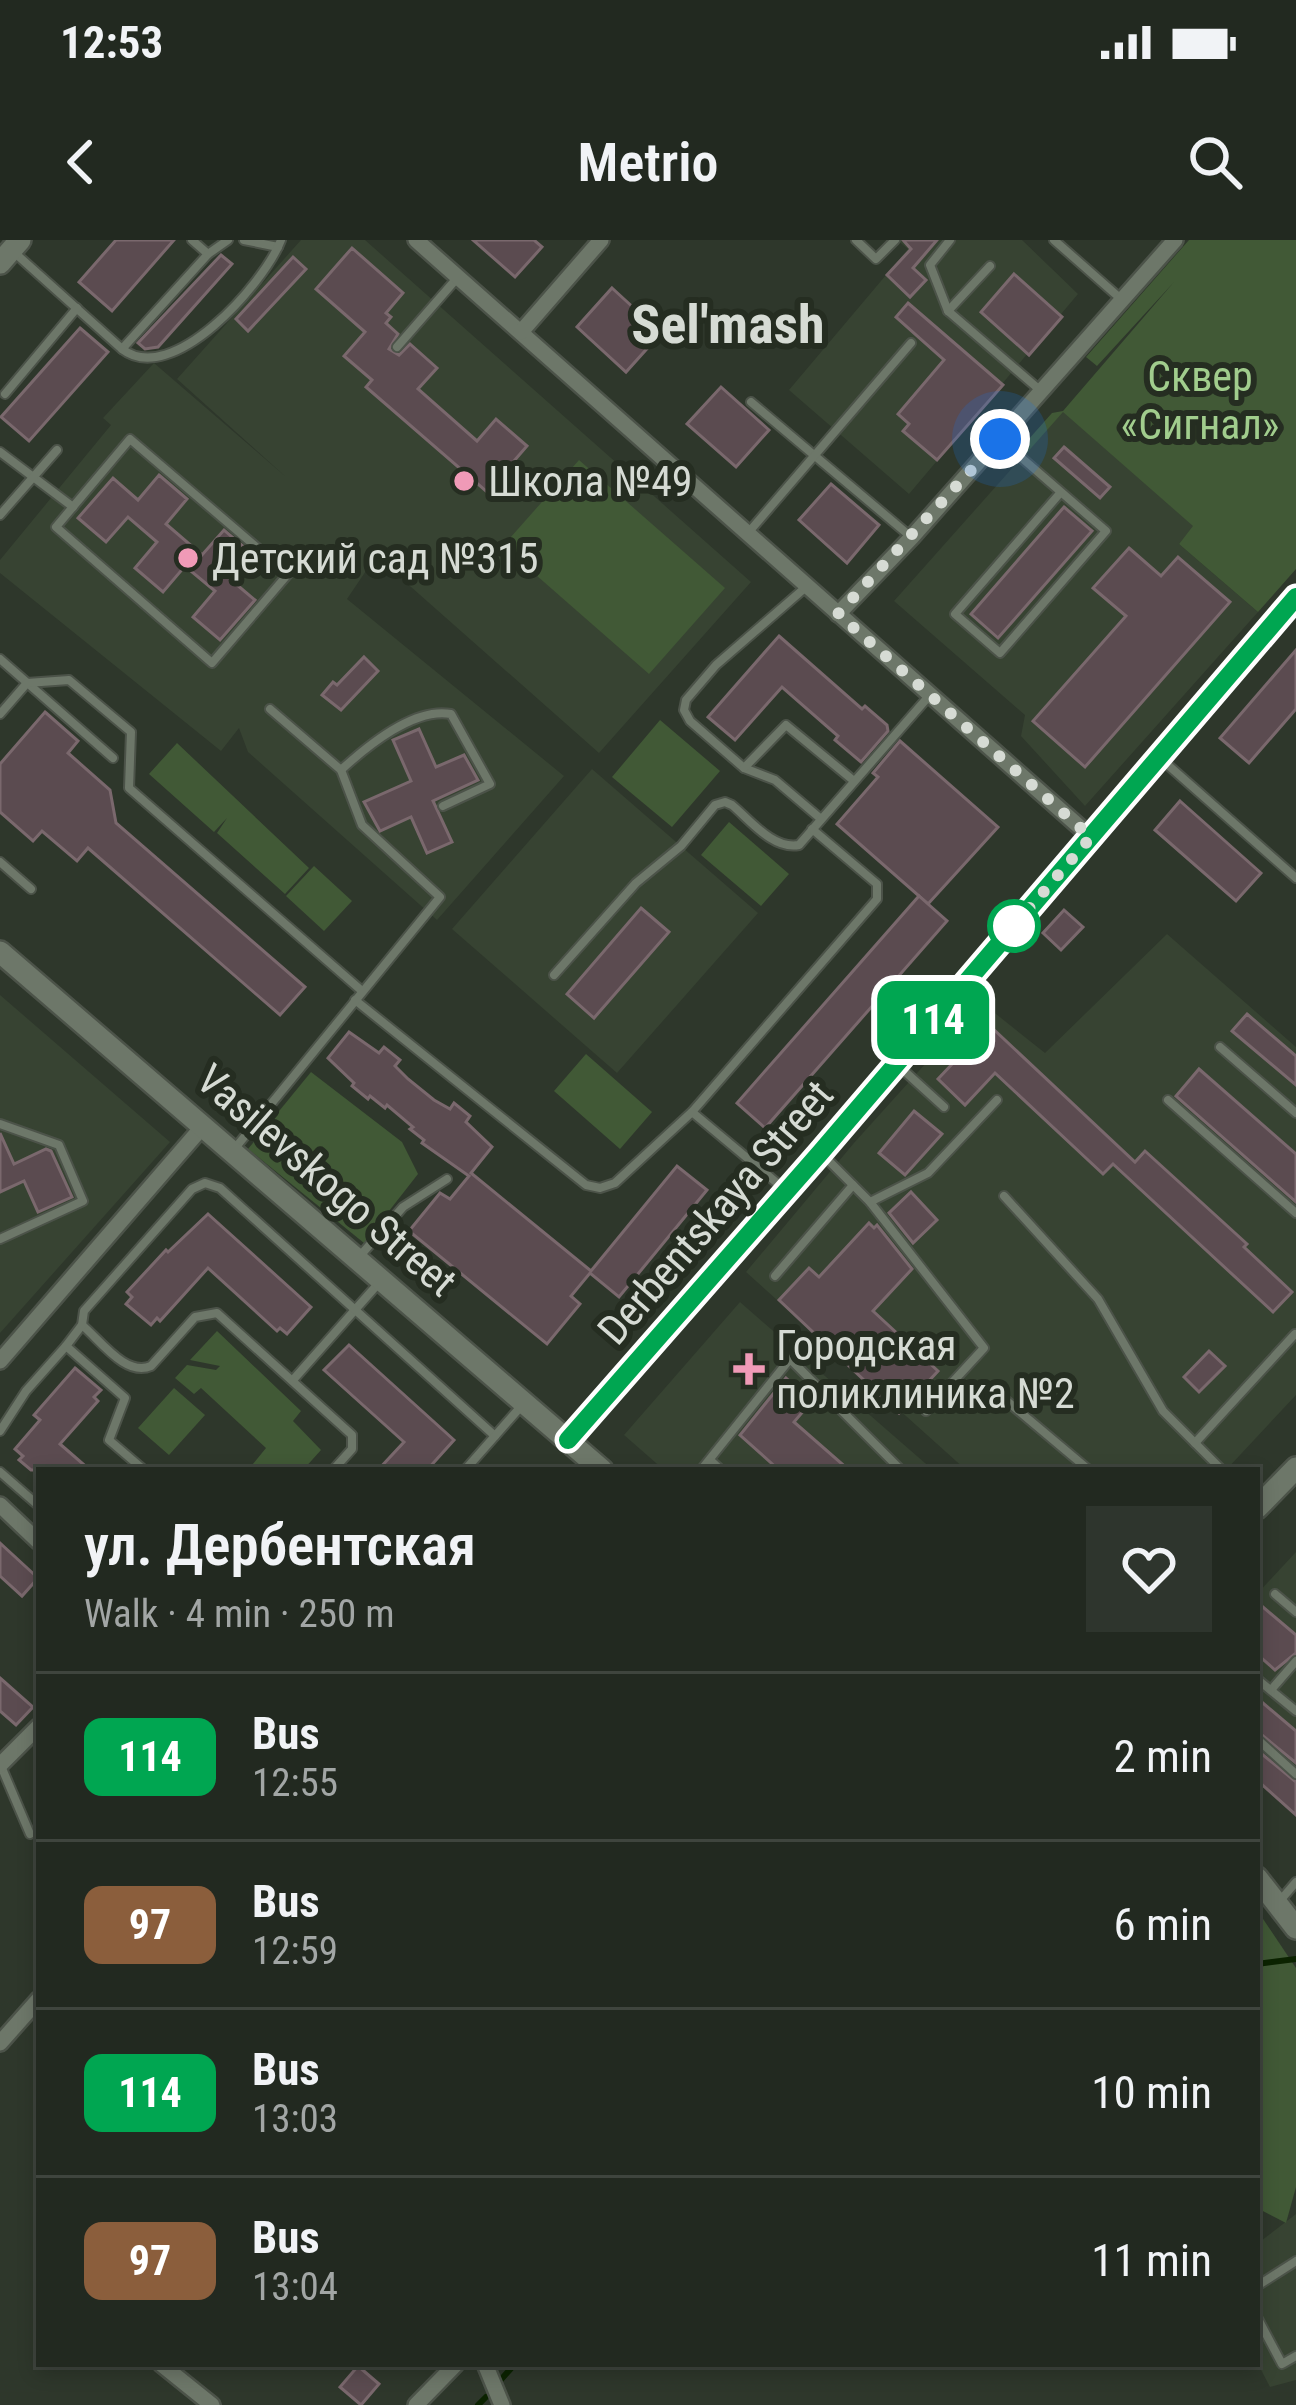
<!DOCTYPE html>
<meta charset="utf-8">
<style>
:root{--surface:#222920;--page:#2e352d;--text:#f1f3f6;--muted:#a2a6a5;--line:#3f453e}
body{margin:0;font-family:"Roboto Condensed",sans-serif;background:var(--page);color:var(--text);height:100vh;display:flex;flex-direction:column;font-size:45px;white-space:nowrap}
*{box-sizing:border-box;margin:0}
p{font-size:39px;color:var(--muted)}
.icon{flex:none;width:66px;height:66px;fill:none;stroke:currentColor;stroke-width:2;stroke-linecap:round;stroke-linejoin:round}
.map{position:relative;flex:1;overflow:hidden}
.sheet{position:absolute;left:36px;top:1227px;width:1224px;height:900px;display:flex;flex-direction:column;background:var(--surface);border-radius:0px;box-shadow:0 6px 18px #0003,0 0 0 3px var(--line)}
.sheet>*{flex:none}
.badge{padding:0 24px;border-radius:18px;font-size:42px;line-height:78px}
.you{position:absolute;width:60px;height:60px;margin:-30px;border:9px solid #fff;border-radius:50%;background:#1a73e8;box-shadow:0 0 0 18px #1a73e833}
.map>.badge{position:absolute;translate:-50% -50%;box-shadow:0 0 0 6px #fff}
.round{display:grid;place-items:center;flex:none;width:126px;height:126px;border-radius:0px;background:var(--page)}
.headline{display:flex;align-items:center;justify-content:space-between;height:204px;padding:0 48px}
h1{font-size:57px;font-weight:600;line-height:90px}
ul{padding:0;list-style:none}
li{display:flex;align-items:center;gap:36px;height:168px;padding:0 48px;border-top:3px solid var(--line)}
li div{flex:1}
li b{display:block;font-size:45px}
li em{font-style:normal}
li .badge{min-width:132px;font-weight:700;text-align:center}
.status{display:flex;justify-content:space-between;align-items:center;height:84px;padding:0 60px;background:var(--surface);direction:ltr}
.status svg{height:33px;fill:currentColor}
header{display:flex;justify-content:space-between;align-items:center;height:156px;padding:0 48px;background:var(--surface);font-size:54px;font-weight:600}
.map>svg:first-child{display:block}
.built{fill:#374332}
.green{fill:#415936}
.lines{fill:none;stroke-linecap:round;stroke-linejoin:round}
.stream{stroke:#0b2300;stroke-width:6}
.building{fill:#5b4b50;stroke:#7a686d;stroke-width:3}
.service-casing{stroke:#4c5349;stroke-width:12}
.minor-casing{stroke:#4c5349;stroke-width:20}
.tertiary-casing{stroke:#4c5349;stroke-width:26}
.secondary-casing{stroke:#4c5349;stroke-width:26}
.service{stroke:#6d7769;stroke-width:8}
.minor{stroke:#6d7769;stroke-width:15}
.tertiary{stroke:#6d7769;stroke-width:21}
.secondary{stroke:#6d7769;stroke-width:21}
.line-casing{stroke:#fff;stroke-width:27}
.line{stroke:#00a651;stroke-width:18}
.walk{stroke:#d6dbd4;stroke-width:12;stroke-dasharray:0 21.6}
.poi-dot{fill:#f09ab7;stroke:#252d21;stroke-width:4.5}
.stop-dot{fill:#fff;stroke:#00a651;stroke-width:6}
.labels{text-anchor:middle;stroke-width:12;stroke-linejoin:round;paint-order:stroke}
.park-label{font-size:42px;fill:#a1cd8d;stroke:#252d21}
.poi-label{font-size:42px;fill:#d6dbd4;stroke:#252d21;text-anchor:start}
.street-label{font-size:42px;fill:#d6dbd4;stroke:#252d21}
.district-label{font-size:54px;font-weight:bold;fill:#d6dbd4;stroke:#252d21}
</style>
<div class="status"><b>12:53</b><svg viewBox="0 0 49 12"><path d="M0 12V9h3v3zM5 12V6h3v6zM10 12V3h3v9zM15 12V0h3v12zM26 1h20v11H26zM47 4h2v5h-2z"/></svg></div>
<header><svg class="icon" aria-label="back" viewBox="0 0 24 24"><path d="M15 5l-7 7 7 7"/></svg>Metrio<svg class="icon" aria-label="search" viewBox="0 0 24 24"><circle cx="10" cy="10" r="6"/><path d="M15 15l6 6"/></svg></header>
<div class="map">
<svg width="1296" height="2165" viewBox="0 0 1296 2165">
<rect width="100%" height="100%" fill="#2e372b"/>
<!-- built -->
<g class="built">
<polygon points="301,0 365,0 751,342 599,513 376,316 347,359 564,536 437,680 248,512 239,488 221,511 0,333 0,320 111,185 103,178 154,123 286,237 177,139"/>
<polygon points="897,0 1022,0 1078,54 909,254 789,150 908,9"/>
<polygon points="1063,171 1194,286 1179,304 1258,372 1085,566 1021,496 1025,475 894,361"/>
<polygon points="592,529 758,673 617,833 452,689"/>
<polygon points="1167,694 1296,807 1296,1155 1226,1230 966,1230 746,1032 854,903 981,762 1045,813"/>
<polygon points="0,755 170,902 0,1093"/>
<polygon points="740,1062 933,1230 664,1230 624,1195"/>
<polygon points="1296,1312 1296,1575 1257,1540 1257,1354"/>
<polygon points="1296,1974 1296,2140 1270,2147 1257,2122 1257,2004"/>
</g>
<!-- green -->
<g class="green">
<polygon points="1189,0 1296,0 1296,329 1258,372 1179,304 1193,286 1063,172 1025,215 1019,210 1052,173 1063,171 1174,42 1097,126 1086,117"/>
<polygon points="579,220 725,348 649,434 503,306"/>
<polygon points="660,480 720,531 672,587 612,537"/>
<polygon points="177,503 309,628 285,654 217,593 227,578 214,592 149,534"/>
<polygon points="729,582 789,634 761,666 701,615"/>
<polygon points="314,626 352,661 324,691 286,656"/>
<polygon points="586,814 652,872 620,909 554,851"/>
<polygon points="311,832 402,902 418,934 364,1003 248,909"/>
<polygon points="217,1091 301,1171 293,1181 321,1210 303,1230 248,1230 266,1208 201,1148 194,1154 175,1138 187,1125 216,1130 220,1126 190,1120"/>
<polygon points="174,1148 205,1175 169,1215 138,1188"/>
<polygon points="1257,1670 1296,1728 1296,1947 1286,1983 1257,1968"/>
</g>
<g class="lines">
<!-- stream -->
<g class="stream">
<polyline points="1257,1724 1296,1719"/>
<polyline points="497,2144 515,2124"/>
<polyline points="478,2165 486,2157"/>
</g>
</g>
<!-- building -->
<g class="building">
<polygon points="116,0 174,0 112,71 79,42"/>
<polygon points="473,0 534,0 542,7 515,37"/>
<polygon points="903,0 937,0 913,28 926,40 910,57 887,35 911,9"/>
<polygon points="352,8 403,53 386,73 391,77 386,83 398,94 389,109 399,115 410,104 437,128 418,149 477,201 496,179 527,206 487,252 366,147 372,140 344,116 365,92 316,49"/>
<polygon points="221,15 232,24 158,107 145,109 138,103"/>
<polygon points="293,17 306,29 248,91 236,79"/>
<polygon points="1014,34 1062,77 1029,115 981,72"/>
<polygon points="612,48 661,93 626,132 577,87"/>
<polygon points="908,63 1003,145 937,220 903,191 909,184 898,174 944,120 896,77"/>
<polygon points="80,88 108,112 29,201 1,177"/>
<polygon points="721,147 769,190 736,227 687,184"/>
<polygon points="1064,207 1110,247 1100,258 1054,218"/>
<polygon points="159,235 187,259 166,284 202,315 224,290 251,313 230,339 255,360 220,400 193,377 215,351 185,326 163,352 135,328 157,302 128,277 106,302 78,278 113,238 138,260"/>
<polygon points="831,244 879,285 847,323 799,280"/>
<polygon points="1064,267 1092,291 998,398 971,374"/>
<polygon points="1129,308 1161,336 1178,317 1230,362 1085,527 1033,481 1126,376 1093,348"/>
<polygon points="779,396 862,469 865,466 887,485 888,491 861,522 835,500 838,496 782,447 735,500 708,477"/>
<polygon points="1296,410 1296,469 1249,523 1220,498"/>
<polygon points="364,417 378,431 341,470 322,455 333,442 337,445"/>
<polygon points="45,472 78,501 68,513 110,550 116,583 305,747 280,775 88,608 77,621 42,591 33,601 0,572 0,524"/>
<polygon points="419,489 436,527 464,515 478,540 433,561 452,602 427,613 411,577 380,591 364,562 411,541 393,500"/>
<polygon points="900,501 998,587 928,664 837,584 878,537 873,533"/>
<polygon points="1180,561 1261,633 1236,661 1155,590"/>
<polygon points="919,656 947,681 765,888 737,863"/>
<polygon points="641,668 669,692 594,778 567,754"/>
<polygon points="1064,670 1083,687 1061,710 1043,693"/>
<polygon points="1247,774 1296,816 1296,845 1232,791"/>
<polygon points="989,785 1135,922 1145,911 1247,1004 1244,1007 1292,1052 1273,1072 1113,924 1103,934 995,833 965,865 938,839"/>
<polygon points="349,792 379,813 384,807 400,820 395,826 408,839 434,860 450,869 454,863 470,876 466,882 492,907 471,933 591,1031 677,926 707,950 619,1057 590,1033 571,1056 580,1064 547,1104 409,991 440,953 450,959 469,936 422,903 424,900 410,889 413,887 387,865 385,868 370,856 368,859 352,846 354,843 328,818"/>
<polygon points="1199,829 1296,914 1296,962 1176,856"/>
<polygon points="914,871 942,894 905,935 879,913"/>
<polygon points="0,893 14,924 46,909 51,911 72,957 38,972 24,941 0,952"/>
<polygon points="911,952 937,980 913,1003 889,973"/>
<polygon points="208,974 311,1067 287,1094 280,1088 277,1091 208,1028 160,1081 157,1078 151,1085 126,1064 132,1057 127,1052 166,1010 168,1012"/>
<polygon points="869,983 874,988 877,985 912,1029 873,1071 938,1131 899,1173 779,1060 809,1028 819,1037"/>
<polygon points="349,1105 454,1200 427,1230 378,1230 404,1202 324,1130"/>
<polygon points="1209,1111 1225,1126 1199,1152 1184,1137"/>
<polygon points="75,1128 101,1150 94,1157 98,1161 60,1204 90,1230 31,1230 19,1220 23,1216 15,1209 40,1180 34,1175"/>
<polygon points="786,1138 812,1161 794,1182 849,1230 779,1230 740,1195"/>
<polygon points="0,1303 38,1338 22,1356 0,1336"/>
<polygon points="1257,1362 1296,1395 1296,1413 1275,1430 1257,1414"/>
<polygon points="0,1438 33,1467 16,1485 0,1471"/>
<polygon points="1257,1458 1296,1491 1296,1523 1257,1491"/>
<polygon points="1257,1510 1296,1542 1296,1575 1257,1540"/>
<polygon points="358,2126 379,2144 361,2165 340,2147"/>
</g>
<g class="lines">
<defs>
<g id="service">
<polyline points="244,0 278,7"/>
<polyline points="856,0 876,19 895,0"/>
<polyline points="1054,0 1121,59"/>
<polyline points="16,14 122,109 208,14 192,0"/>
<polyline points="208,14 228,0"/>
<polyline points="990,26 948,71 1041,151"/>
<polyline points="948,71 930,25 950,0"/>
<polyline points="397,107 458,37"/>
<path d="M122 109C172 148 264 44 281 0"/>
<polyline points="5,154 77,68"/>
<polyline points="751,162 910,296"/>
<polygon points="130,199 288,334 212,423 56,287"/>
<polyline points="1001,200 1106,291 1000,413 955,374 1061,252"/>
<polyline points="0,212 73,267"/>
<polyline points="0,275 57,210"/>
<polyline points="748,293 911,103"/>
<polyline points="806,347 716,425 686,460 684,470 690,481 744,528 775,540 821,579"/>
<polyline points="0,419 113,518"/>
<polyline points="270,469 341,530"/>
<polyline points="0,474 27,443 69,440 131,492 129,548 362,751"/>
<polyline points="1160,518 1296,638"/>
<polyline points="744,528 786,485 854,541"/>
<polyline points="0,622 31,649"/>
<path d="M554 735 636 643 681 606 715 565 725 562 732 565C750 580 773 610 799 605L929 456"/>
<polyline points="355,760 586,945 600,948 615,943 692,872 877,659 877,644 812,589"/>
<polyline points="1220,807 1296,873"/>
<polyline points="901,828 944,867"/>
<polyline points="1168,860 1296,973"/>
<polyline points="692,872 783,948"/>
<polyline points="0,884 59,905 83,961 0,999"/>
<path d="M236 907 440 657 362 585 341 530C367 506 415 467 451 474L490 544 443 566"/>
<polyline points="822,914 870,962 984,1108 926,1171"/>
<polyline points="1004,956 1098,1059 1163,1171 1222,1230"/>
<polyline points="870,962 928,933 997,860"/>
<polyline points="359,1017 403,967 447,939"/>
<polyline points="775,1036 853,945"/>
<path d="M82 1085C101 1101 126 1137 151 1126L195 1077 217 1073 352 1195V1209L333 1230"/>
<polyline points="293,1140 377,1045"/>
<polyline points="995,1151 1089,1230"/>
<polyline points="0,1191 26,1151 66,1106"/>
<polyline points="1195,1203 1295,1094"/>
<polyline points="710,1220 721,1230"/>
<polyline points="144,1230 109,1200 125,1158 66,1106 82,1085 84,1071 192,949 205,943 220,948 495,1196"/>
<polyline points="465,1230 524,1163"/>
<polyline points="701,1230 790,1119 901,1230"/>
<polyline points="0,1232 39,1266"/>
<polyline points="1275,1354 1296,1372"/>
<polyline points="1257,1439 1296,1471"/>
<polyline points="1271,1450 1296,1421"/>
<polyline points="1257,1499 1296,1534"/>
<polyline points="1,1526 30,1594"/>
<polyline points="1278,1663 1296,1642"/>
<polyline points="1257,2046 1296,2021"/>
<polyline points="1257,2077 1282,2124 1296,2116"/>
</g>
<g id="minor">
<polyline points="416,0 1091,597"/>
<polyline points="521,92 601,0"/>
<polyline points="838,374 912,297 1175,0"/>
<polyline points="0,1121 204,885"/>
<polyline points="0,1265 39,1302"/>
<polyline points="0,1525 39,1486"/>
<polyline points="0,1803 39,1759"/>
<polyline points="161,2124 212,2165"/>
<polyline points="485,2124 502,2165"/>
<polyline points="416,2165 456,2124"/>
</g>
<g id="tertiary">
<polyline points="0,23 20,0"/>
<polyline points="0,712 602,1230"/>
<polyline points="568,1200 821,913 1296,357"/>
</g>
<g id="secondary">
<polyline points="1257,1268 1296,1228"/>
<polyline points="1257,1638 1296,1688"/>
</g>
</defs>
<!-- service casing -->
<use href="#service" class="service-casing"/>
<!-- minor casing -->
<use href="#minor" class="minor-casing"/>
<!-- tertiary casing -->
<use href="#tertiary" class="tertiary-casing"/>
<!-- secondary casing -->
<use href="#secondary" class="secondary-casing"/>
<!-- service -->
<use href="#service" class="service"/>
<!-- minor -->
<use href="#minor" class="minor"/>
<!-- tertiary -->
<use href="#tertiary" class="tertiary"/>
<!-- secondary -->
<use href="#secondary" class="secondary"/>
</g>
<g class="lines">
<defs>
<polyline id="line" points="568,1200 820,913 1296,357"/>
</defs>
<!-- line casing -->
<use href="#line" class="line-casing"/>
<!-- line -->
<use href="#line" class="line"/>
<!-- walk -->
<polyline class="walk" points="1000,199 838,374 1091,597 1007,694 1014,686"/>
</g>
<!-- markers -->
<g class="poi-dot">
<circle cx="464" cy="241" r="12"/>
<circle cx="188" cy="318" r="12"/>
<path d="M743 1111h12v12h12v12h-12v12h-12v-12h-12v-12h12z"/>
</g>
<circle class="stop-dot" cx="1014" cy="686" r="24"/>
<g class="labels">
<!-- park labels -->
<g class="park-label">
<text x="1200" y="151">Сквер<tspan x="1200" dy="48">«Сигнал»</tspan></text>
</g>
<!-- poi labels -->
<g class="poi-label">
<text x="488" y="256">Школа №49</text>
<text x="212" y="333">Детский сад №315</text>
<text x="776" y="1120">Городская<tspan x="776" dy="48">поликлиника №2</tspan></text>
</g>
<!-- street labels -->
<g class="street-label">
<text transform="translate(327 940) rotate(41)" y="15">Vasilevskogo Street</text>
<text transform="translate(715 972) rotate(-49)" y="15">Derbentskaya Street</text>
</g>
<!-- district labels -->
<g class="district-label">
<text x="728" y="103">Sel'mash</text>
</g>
</g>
</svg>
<div class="you" style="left:1000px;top:199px"></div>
<b class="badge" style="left:933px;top:780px;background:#00a651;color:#fff">114</b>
<section class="sheet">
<div class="headline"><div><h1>ул. Дербентская</h1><p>Walk · 4 min · 250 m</p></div><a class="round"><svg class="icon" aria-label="heart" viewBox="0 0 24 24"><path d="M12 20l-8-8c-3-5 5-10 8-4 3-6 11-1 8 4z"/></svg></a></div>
<ul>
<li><span class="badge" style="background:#00a651;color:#fff">114</span><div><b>Bus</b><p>12:55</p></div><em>2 min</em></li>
<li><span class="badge" style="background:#8b5e3c;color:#fff">97</span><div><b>Bus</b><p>12:59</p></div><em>6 min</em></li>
<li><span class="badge" style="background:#00a651;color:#fff">114</span><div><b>Bus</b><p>13:03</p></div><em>10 min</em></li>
<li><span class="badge" style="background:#8b5e3c;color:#fff">97</span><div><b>Bus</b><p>13:04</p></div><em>11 min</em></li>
</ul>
</section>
</div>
